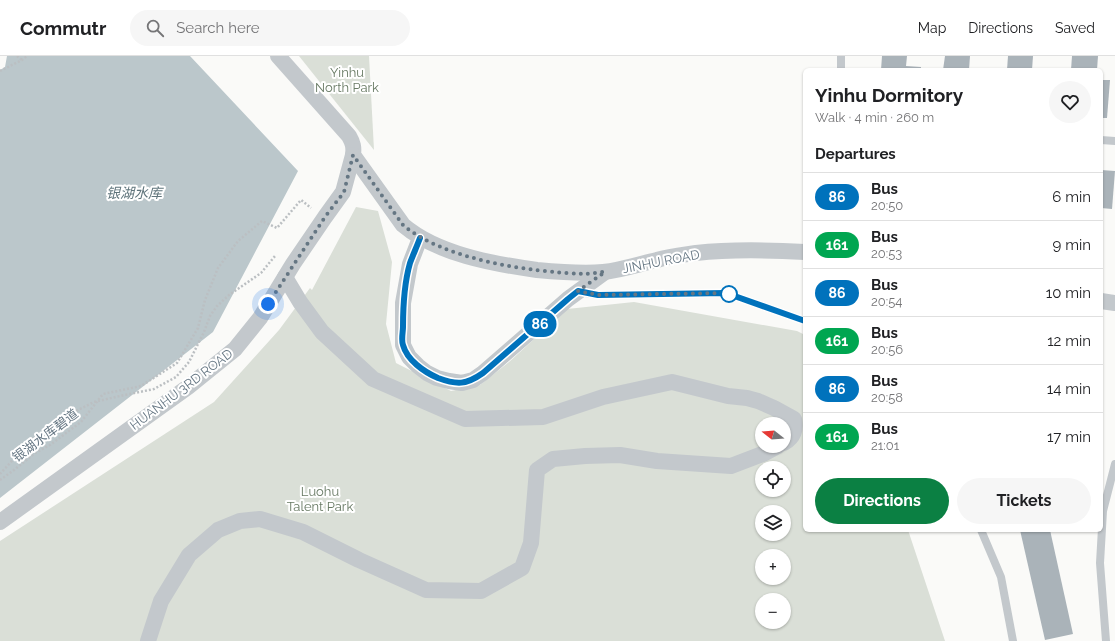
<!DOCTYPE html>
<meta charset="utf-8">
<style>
:root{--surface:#fff;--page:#f6f6f6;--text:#202124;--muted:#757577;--line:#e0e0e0;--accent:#0b8043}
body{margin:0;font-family:Raleway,"Noto Sans SC",sans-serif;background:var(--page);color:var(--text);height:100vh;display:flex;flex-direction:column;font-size:15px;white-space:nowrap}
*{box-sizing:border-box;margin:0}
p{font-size:13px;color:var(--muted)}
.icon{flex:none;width:22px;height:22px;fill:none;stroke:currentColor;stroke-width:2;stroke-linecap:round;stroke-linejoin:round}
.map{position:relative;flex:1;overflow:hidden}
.details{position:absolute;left:803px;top:12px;width:300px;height:464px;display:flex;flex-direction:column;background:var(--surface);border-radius:6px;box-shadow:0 1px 3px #0004}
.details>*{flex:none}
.badge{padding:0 8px;border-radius:13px;font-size:14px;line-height:26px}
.needle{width:26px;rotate:287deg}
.buttons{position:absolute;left:755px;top:361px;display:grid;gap:8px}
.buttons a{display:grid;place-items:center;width:36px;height:36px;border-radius:50%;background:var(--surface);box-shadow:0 1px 3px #0004;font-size:20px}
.you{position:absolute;width:20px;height:20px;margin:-10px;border:3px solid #fff;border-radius:50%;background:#1a73e8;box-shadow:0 0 0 6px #1a73e833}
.map>.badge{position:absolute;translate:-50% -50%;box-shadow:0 0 0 2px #fff}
h2{padding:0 12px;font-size:15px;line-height:36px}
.round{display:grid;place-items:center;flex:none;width:42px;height:42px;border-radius:21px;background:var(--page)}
.headline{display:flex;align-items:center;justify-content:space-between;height:68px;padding:0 12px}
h1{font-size:19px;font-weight:700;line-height:30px}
.cta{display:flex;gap:8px;margin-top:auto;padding:8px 12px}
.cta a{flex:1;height:46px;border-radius:24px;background:var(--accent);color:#fff;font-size:16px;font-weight:700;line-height:46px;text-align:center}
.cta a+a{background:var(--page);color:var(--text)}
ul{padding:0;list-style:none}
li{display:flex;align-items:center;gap:12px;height:48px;padding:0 12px;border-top:1px solid var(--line)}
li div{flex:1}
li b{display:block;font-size:15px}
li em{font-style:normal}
li .badge{min-width:44px;font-weight:700;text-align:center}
header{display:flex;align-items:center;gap:24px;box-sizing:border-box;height:56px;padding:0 20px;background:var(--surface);border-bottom:1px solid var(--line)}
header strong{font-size:19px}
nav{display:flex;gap:22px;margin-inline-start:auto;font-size:14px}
.search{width:280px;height:36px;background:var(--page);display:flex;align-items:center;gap:10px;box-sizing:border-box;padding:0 14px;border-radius:22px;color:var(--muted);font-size:15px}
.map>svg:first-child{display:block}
.green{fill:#dadfd7;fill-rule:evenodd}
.water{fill:#bbc7cb}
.building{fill:#aab3b9}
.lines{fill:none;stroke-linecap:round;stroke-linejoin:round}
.path{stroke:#bbbfc2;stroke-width:2.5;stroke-dasharray:2 2;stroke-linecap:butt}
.service{stroke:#c3c8cc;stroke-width:8}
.minor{stroke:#c3c8cc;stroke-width:16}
.path-bridge{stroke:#bbbfc2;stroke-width:2.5;stroke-dasharray:2 2;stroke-linecap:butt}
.line-casing{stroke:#fff;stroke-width:9}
.line{stroke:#0072bc;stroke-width:6}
.walk{stroke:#657683;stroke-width:4;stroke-dasharray:0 7.2}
.stop-dot{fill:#fff;stroke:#0072bc;stroke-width:2}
.labels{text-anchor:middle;stroke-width:4;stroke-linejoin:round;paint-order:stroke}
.park-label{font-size:13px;fill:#687a64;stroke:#fff}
.street-label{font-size:13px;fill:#657683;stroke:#fff}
.water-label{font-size:14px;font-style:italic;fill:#60757c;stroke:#fff}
</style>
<header>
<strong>Commutr</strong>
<div class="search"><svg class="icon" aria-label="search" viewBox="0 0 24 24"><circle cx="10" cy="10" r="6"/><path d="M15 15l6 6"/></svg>Search here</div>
<nav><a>Map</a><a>Directions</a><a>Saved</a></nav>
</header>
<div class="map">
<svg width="1115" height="585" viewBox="0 0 1115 585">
<rect width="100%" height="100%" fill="#fafaf8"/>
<!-- green -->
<g class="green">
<polygon points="299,0 369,0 374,94"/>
<path d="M356 151 378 155 392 206 386 268 396 307 451 335 480 329 509 306 567 253 634 246 797 275 805 279V474H908L945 585H0V485L214 346 279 274 310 232 312 234ZM762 368H784V390H762ZM762 412H784V434H762ZM762 456H784V478H762ZM762 500H784V522H762ZM762 544H784V566H762Z"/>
</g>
<!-- water -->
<polygon class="water" points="7,0 190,0 298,115 213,276 0,442 0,14 5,11"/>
<!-- building -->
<g class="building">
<polygon points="882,0 907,0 906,10 921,11 921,14 881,14"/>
<polygon points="945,0 970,0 969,14 943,14"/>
<polygon points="1008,0 1033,0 1032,14 1007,14"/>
<polygon points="1072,0 1098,0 1097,14 1071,14"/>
<polygon points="1101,24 1110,24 1107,62 1101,62"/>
<polygon points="1101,114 1115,115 1112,153 1101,152"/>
<polygon points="1020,474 1050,474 1073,578 1045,584"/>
</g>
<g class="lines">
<!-- path -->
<g class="path">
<polyline points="17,0 22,4"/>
<polyline points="0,15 22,4 27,0"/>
<polyline points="0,424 14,414 35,397 50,389 81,366 103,338 141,330 177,307 198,272 205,244 218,212 238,185 262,165 277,172 301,144 311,152"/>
</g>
<!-- service -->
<g class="service">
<polyline points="841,14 841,0"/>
<polyline points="1101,84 1115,85"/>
<polyline points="579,236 598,239 726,237 805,265"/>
<polyline points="981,474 1001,521 1013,585"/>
<polyline points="1106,585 1100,507 1103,455 1115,408"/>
</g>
<!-- minor -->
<g class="minor">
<path d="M278 0 349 80C353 87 354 91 353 99L403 169C437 198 493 208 537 214 559 216 581 218 603 216 622 214 639 208 657 204 670 200 682 199 696 197 732 193 769 194 805 196"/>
<polyline points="420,182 410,208 403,247 403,289 409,301 418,310 427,317 437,322 449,325 462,327 473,324 483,317 568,243 605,216"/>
<path d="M285 221 300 246 322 276 373 323 465 363 543 361 603 341 672 326 728 340 747 342 758 345 774 352 794 363C796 374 794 381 784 387"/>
<polyline points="1101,245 1115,247"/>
<polyline points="0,466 188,331 235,293 260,262 293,208 325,161 343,136 353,99"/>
<polyline points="148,585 161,545 189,499 218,474 240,465 260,463 303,476 359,504 426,534 481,535 522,512 531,487 537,414 553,403 585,400 620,399 657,405 731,410 765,397 778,390"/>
</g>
<!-- path-bridge -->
<polyline class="path-bridge" points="0,418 29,386 50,369 76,355 94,346 120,340 154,333 176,321 189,306 204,276 210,260 217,250 229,239 261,217 275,200"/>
</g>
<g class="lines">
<defs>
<path id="line" d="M420 182C417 190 413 199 410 207 404 228 403 250 403 271 403 276 401 284 403 289 407 304 424 316 438 322 457 329 466 329 483 317L568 243 578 235 598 239 726 237 805 265"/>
</defs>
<!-- line casing -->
<use href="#line" class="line-casing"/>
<!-- line -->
<use href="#line" class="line"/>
<!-- walk -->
<path class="walk" d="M268 248 325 161 344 136 353 99 403 169C444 204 531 216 584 218 591 218 598 216 605 216L578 235 598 239 726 237 729 238"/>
</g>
<!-- markers -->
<circle class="stop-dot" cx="729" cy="238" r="8"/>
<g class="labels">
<!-- park labels -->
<g class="park-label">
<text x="347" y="21">Yinhu<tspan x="347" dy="15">North Park</tspan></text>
<text x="320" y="440">Luohu<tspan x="320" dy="15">Talent Park</tspan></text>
</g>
<!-- street labels -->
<g class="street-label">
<text transform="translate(661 205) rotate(-11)" y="5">JINHU ROAD</text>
<text transform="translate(181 333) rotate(-37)" y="5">HUANHU 3RD ROAD</text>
<text transform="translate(45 379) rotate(-37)" y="5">银湖水库碧道</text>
</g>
<!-- water labels -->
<g class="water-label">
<text x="134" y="142">银湖水库</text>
</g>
</g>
</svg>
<div class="buttons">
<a><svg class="needle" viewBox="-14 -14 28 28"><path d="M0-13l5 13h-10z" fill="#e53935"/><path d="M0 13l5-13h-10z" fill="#757577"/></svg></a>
<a><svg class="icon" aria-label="locate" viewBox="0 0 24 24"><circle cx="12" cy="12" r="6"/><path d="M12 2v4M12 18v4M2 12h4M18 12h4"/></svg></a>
<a><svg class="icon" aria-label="layers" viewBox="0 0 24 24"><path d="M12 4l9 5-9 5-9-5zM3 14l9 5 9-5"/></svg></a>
<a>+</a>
<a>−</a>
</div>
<div class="you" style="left:268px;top:248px"></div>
<b class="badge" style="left:540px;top:268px;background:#0072bc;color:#fff">86</b>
<section class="details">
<div class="headline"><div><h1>Yinhu Dormitory</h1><p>Walk · 4 min · 260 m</p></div><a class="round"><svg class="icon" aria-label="heart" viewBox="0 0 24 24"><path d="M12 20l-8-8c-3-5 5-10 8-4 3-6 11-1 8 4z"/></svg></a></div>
<h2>Departures</h2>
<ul>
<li><span class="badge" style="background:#0072bc;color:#fff">86</span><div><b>Bus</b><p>20:50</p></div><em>6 min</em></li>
<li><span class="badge" style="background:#00a651;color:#fff">161</span><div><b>Bus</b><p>20:53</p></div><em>9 min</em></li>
<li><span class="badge" style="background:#0072bc;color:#fff">86</span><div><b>Bus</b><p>20:54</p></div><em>10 min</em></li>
<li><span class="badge" style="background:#00a651;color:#fff">161</span><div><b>Bus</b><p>20:56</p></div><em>12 min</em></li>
<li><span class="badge" style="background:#0072bc;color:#fff">86</span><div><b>Bus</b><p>20:58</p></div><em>14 min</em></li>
<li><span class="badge" style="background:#00a651;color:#fff">161</span><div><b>Bus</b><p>21:01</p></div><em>17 min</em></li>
</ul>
<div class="cta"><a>Directions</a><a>Tickets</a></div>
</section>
</div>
